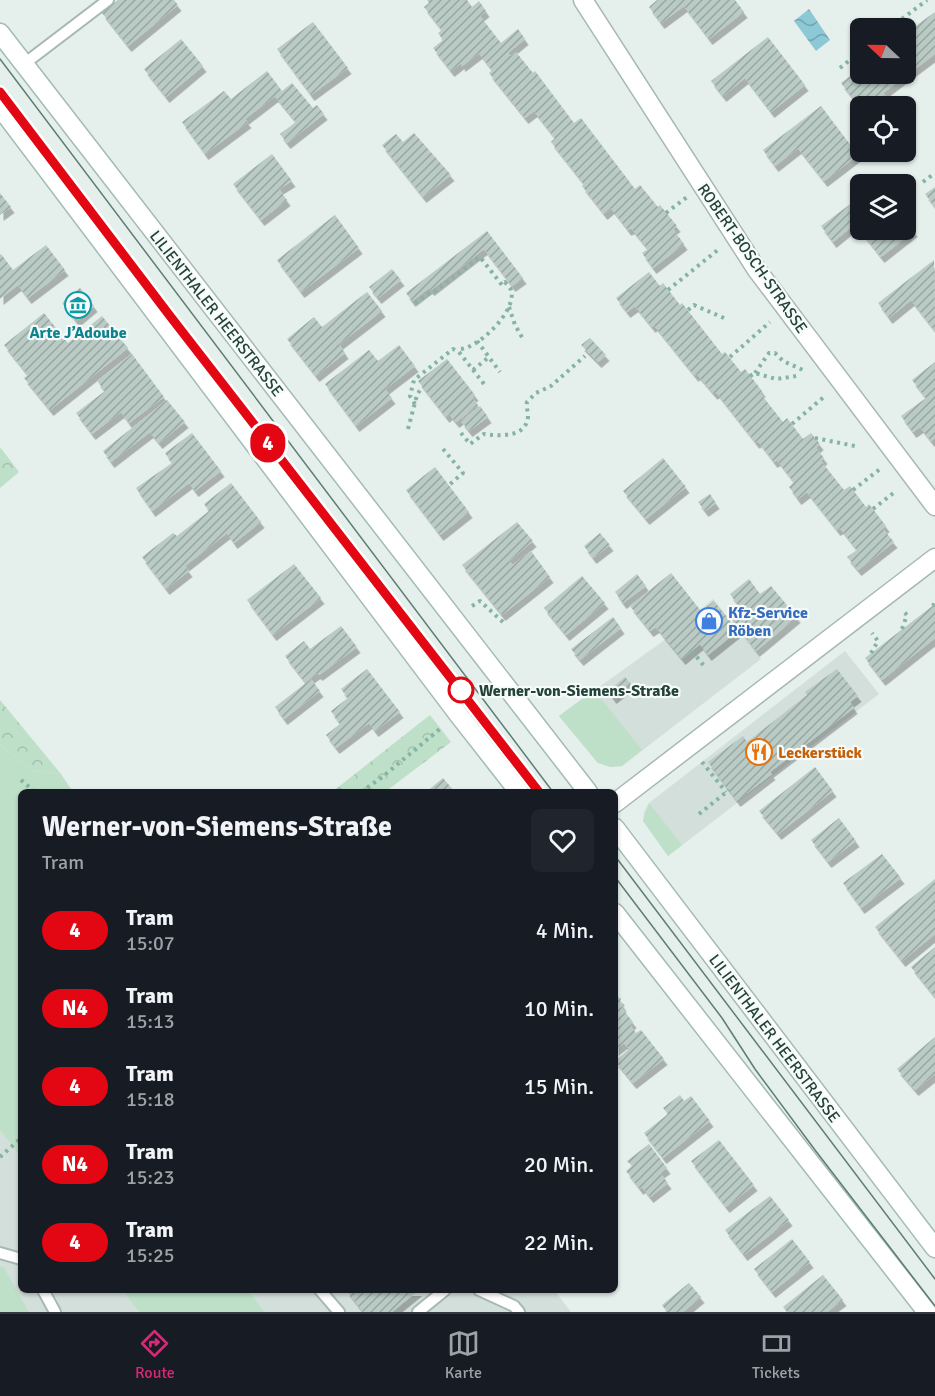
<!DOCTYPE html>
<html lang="de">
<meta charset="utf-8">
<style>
:root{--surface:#171b24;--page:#20242c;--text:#f1f3f6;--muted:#9ea1a6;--line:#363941;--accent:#db2777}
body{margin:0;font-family:Signika,sans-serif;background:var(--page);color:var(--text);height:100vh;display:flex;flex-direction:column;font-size:22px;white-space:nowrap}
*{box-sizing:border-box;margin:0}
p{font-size:20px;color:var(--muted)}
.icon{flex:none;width:33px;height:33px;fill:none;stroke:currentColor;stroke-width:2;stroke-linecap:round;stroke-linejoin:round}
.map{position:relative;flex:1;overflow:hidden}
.sheet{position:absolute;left:18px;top:789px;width:600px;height:504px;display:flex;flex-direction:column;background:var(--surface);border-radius:9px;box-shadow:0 2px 4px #0004}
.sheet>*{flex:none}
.badge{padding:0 12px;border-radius:20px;font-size:21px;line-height:39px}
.needle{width:39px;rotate:292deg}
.fabs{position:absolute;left:850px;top:18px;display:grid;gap:12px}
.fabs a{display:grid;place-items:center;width:66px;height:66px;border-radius:9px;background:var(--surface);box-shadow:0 2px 4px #0004;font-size:30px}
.map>.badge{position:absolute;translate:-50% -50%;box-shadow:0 0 0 3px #fff}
.round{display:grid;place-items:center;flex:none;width:63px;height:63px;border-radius:9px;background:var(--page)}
.summary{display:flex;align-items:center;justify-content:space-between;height:102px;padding:0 24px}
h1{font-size:28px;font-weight:700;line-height:45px}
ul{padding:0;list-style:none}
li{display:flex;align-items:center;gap:18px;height:78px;padding:0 24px}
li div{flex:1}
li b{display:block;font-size:22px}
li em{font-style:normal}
li .badge{min-width:66px;font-weight:700;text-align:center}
.menu{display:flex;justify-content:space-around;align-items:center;height:84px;border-top:2px solid var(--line);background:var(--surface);font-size:16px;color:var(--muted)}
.menu a{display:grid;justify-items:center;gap:3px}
.menu .on{color:var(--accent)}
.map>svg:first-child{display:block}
.built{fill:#d3dfda}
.grass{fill:#bee0c8}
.forest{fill:url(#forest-crowns)}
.water{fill:url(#water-waves)}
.building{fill:url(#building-hatch);filter:url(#shadow)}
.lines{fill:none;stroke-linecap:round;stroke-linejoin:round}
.service-casing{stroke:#a7b8b2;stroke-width:14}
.minor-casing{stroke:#a7b8b2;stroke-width:21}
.secondary-casing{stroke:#a3bbb3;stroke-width:21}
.path{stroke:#85b3a6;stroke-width:4;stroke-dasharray:3 4.5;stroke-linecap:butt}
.service{stroke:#fff;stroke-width:10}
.minor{stroke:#fff;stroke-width:18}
.secondary{stroke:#fff;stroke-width:18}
.tram{stroke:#5e7d75;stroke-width:1.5}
.line-casing{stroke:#fff;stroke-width:14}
.line{stroke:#e30613;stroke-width:9}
.stop-dot{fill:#fff;stroke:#e30613;stroke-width:3}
.labels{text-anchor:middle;stroke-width:4.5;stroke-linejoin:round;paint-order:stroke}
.street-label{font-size:16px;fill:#23423a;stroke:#f6fbf9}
.culture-label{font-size:16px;font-weight:bold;fill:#0d838f;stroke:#f6fbf9}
.shop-label{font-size:16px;font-weight:bold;fill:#366cbe;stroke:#f6fbf9;text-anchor:start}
.stop-label{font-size:16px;font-weight:bold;fill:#23423a;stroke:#f6fbf9;text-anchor:start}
.food-label{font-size:16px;font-weight:bold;fill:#c56008;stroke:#f6fbf9;text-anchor:start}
</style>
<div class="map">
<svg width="935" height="1312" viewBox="0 0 935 1312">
<defs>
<pattern id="forest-crowns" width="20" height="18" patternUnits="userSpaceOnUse" patternTransform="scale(1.5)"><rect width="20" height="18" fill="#bee0c8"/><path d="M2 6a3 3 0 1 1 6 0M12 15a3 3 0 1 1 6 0" fill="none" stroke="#a3c1ad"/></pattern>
<pattern id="water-waves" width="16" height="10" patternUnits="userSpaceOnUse" patternTransform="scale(1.5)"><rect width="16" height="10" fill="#8cc8d5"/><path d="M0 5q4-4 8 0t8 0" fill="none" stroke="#72a4ae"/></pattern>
<pattern id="building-hatch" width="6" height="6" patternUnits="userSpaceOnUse" patternTransform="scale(1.5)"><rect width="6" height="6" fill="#bacac4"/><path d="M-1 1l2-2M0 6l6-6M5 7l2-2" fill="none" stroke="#97a6a0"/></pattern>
<filter id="shadow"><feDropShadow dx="3.5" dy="6" stdDeviation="0" flood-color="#0004"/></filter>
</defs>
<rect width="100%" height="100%" fill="#e5efeb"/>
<!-- built -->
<g class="built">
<polygon points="713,599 761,659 622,766 611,767 598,763 559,716 666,639"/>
<polygon points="845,651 879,694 668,856 643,821 644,812 649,803"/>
<polygon points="0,1130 21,1157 21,1290 122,1290 139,1312 29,1312 4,1267 0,1266"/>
<polygon points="248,1290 554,1290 571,1312 265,1312"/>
</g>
<!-- grass -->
<g class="grass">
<polygon points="594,690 642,750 622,766 611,767 598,763 559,716"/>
<polygon points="0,745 33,771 61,774 73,792 21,792 21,1157 0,1130"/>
<polygon points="649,803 682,845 668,856 643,821"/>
<polygon points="0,1266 4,1267 29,1312 0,1312"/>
<polygon points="122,1290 248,1290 265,1312 139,1312"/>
</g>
<!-- forest -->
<g class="forest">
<polygon points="0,447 19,472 0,488"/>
<polygon points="0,700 61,774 33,771 0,745"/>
<polygon points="430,715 451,742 385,792 332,792"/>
</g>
<!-- water -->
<polygon class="water" points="809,9 830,40 816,51 794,21"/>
<!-- building -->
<g class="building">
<polygon points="118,0 174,0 178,5 128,46 102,13"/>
<polygon points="427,0 467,0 472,7 479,1 486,11 480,16 501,43 518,29 525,39 508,53 511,56 516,52 533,73 535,71 574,123 581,118 635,189 640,185 658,207 660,205 677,226 673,229 684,244 653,268 642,253 648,249 631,228 628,230 611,208 604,214 582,186 584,184 551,142 555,138 534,111 525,118 489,73 492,70 479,53 462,66 461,63 451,71 433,48 443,40 438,33 442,30 424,7 429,3"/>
<polygon points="657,0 735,0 744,12 709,39 684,6 661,23 649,7"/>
<polygon points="935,12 935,54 883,93 893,106 861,106 861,109 841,83 861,68 861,74 906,74 906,33"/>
<polygon points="313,22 348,68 311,95 277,49"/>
<polygon points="768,37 805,85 771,112 745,78 723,96 711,81"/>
<polygon points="181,39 203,66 166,97 144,69"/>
<polygon points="267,71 282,91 292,83 313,108 317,105 324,114 287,143 280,134 296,122 275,96 245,119 248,122 205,154 182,122 224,91 231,99"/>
<polygon points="821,106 858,155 824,181 798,148 775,166 763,150"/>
<polygon points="414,133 451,175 423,197 382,145 396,134 403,142"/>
<polygon points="272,154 292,181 279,189 287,200 261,220 233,184"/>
<polygon points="935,187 935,207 925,194"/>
<polygon points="0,193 11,207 0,215"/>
<polygon points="861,196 861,230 906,230 906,220 914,231 881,257 855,224 833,242 821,226"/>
<polygon points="335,215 359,248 301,292 277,260"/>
<polygon points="487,231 523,278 512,286 484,249 431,290 429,288 412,301 406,293"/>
<polygon points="46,245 65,270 28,298 18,285 0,299 0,255 1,254 13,270"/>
<polygon points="934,260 935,331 911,300 889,318 878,303"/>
<polygon points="392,269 401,280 378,298 369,287"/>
<polygon points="649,272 660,286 663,283 680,305 682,303 722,354 725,352 741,372 745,369 762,391 760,393 783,422 787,418 803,439 811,433 820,444 816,448 824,458 821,461 844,490 850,486 866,507 869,504 886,526 883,529 894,542 858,570 847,557 857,550 840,528 837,530 807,492 798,499 789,487 794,482 777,460 774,462 758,441 756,443 716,392 714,394 697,374 695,376 654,325 652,327 635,306 627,312 616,298"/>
<polygon points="80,288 94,306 76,321 62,303"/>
<polygon points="367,292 382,311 339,344 345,353 316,376 287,339 314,317 322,327"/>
<polygon points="44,313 68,343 102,316 128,348 50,410 24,378 28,375 4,345"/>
<polygon points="590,338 606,355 598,362 581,345"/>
<polygon points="399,345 415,366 385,389 392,398 356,426 325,384 369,350 378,361"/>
<polygon points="132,354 164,397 129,423 121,412 92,434 76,413 105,391 97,381"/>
<polygon points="447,359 475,395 472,397 478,405 456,422 449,414 446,417 418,381"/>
<polygon points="935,362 935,438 931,441 920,427 913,432 901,416 926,398 912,380"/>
<polygon points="167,400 185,422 159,443 150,432 111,462 103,451"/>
<polygon points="480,406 488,417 469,431 461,421"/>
<polygon points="192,433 221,471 195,491 189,483 152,511 136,488 172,463 165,453"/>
<polygon points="663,458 686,487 646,519 623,491"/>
<polygon points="435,467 469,512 440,535 406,490"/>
<polygon points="231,483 261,522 234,543 227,533 185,566 189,571 166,589 142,557 173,533 177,536 209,511 204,504"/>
<polygon points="710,494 716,503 705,511 698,502"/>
<polygon points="517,522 533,541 509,561 513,565 531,551 550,577 502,615 462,565"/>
<polygon points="600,533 610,545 593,558 584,546"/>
<polygon points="294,564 321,598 273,635 247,600"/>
<polygon points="671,573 701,611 714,601 738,631 708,655 700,644 682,659 656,627 650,631 630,606"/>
<polygon points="637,574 646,586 623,603 615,592"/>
<polygon points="582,576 605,603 566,635 544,608"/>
<polygon points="749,579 760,594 771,586 797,617 756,651 729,616 740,608 730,594"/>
<polygon points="935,604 935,638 882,680 865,658"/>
<polygon points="613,617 621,628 580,660 571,649"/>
<polygon points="341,626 357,647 319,675 317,673 305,682 285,656 304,641 310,649"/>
<polygon points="367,669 400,712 375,731 369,723 336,748 326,735 340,724 331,711 348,698 341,689"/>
<polygon points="837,669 858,696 850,702 854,708 770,772 772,774 737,801 708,762 743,736 747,742 807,695 805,692"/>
<polygon points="625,677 631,684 613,698 608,691"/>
<polygon points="311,679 320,691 284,719 275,707"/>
<polygon points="815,767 833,791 778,834 759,811"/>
<polygon points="443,778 455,792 426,792"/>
<polygon points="839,818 856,841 828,862 811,840"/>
<polygon points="882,854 901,878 861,908 843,883"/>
<polygon points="935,879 935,934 902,961 875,927"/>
<polygon points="935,947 935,997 911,967"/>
<polygon points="615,994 621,999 620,1001 623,1006 621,1007 633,1022 630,1025 636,1033 641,1030 664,1059 633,1083 615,1061 629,1049 624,1043 615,1050"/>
<polygon points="935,1037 935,1074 915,1090 897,1069"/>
<polygon points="680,1095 684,1101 691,1096 710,1121 663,1158 644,1133 668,1114 663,1108"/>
<polygon points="719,1140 754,1185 726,1207 691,1161"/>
<polygon points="649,1144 667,1168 660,1173 668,1183 650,1197 642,1187 640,1189 626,1171 632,1166 627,1161"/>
<polygon points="770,1196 789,1220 744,1255 725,1230"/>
<polygon points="792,1239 810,1262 772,1292 754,1269"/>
<polygon points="823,1275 843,1300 827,1312 787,1312 783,1307"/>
<polygon points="689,1283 701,1297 683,1312 667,1312 662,1305"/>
<polygon points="346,1290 419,1290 392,1312 363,1312"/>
</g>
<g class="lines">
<defs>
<g id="service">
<polyline points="24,64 108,0"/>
<polyline points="0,1253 21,1259"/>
<polyline points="43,1290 55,1312"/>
<polyline points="320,1290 339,1312"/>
<polyline points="479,1290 514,1306 519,1312"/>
<polyline points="418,1312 445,1290"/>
</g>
<g id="minor">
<polyline points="583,0 757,270 935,506"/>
<polyline points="615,803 935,558"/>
</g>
<g id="secondary">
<polyline points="0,33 588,792"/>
<polyline points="0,107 458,714 519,792"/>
<polyline points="615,828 935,1248"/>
<polyline points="615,913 927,1312"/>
</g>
</defs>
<!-- service casing -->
<use href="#service" class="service-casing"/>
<!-- minor casing -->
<use href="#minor" class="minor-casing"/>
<!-- secondary casing -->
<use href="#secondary" class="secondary-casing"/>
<!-- path -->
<g class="path">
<polyline points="890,28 927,0"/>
<polyline points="840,68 861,51"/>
<polyline points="923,182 935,173"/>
<polyline points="666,213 687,197"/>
<polyline points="668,290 719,249"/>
<path d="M415 303 431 292H434L480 257 502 285 505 282C507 285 510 287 511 290 518 311 475 352 457 349"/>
<polyline points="509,307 515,325 523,339"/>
<polyline points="688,310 694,305 724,318"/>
<polyline points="477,341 500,372"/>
<polyline points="730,357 770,322"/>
<polyline points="473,370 489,357"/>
<polyline points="755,373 769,353 775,353 783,361 803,370"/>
<polyline points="750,376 755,373 776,379 797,376"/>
<polyline points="415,404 410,396 414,380 453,349 459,352 484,384"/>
<polyline points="792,424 825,396"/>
<polyline points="408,429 417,395 422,387"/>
<path d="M461 433 470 444 484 434C499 436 527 438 528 416 528 411 526 407 527 402L536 393 551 386 585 356"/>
<polyline points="815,438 855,446"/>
<polyline points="443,449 463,473 449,485"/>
<polyline points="853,490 880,469"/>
<polyline points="873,509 896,491"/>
<polyline points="472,606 480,601 504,623"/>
<polyline points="933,606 935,602"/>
<polyline points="902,629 907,615 902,610"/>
<polyline points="692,651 705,667"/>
<polyline points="871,653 878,641 872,633"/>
<polyline points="702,762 726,792"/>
<polyline points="21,780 35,792"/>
<polyline points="361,792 381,778 441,728"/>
<polyline points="699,814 729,790"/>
<polyline points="0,1157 21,1138"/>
</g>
<!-- service -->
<use href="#service" class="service"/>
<!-- minor -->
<use href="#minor" class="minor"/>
<!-- secondary -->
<use href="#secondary" class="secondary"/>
<!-- tram -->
<g class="tram">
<polyline points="0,59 553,792"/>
<polyline points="0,92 170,317 539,792"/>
<polyline points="615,856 935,1279"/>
<polyline points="615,877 722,1018 755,1069 815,1150 935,1306"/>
</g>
</g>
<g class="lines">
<defs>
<polyline id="line" points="0,92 170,316 539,792"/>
</defs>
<!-- line casing -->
<use href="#line" class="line-casing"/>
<!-- line -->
<use href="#line" class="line"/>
</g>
<!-- icons -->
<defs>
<symbol id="museum-ring" viewBox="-11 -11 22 22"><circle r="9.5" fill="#f6fbf9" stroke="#0f9aa8" stroke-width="1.5"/><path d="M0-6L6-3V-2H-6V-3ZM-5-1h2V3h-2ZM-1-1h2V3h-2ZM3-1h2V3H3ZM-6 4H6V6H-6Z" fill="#0f9aa8"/></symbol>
<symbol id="shop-ring" viewBox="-11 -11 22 22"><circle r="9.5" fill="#f6fbf9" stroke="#3f7fe0" stroke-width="1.5"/><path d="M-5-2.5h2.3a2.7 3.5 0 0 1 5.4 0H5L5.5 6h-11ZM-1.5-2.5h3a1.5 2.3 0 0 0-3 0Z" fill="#3f7fe0"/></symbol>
<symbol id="restaurant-ring" viewBox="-11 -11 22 22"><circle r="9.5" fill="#f6fbf9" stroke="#e8710a" stroke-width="1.5"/><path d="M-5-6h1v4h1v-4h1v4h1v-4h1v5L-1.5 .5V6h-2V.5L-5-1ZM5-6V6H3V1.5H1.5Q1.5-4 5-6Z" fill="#e8710a"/></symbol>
</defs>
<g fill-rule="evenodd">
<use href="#museum-ring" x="63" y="290" width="30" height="30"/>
<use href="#shop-ring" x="694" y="606" width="30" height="30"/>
<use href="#restaurant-ring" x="744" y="737" width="30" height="30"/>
</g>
<!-- markers -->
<circle class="stop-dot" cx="461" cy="690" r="12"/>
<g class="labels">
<!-- street labels -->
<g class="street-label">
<text transform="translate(753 258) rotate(55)" y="6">ROBERT-BOSCH-STRASSE</text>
<text transform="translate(217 313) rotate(52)" y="6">LILIENTHALER HEERSTRASSE</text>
<text transform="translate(775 1038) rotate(53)" y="6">LILIENTHALER HEERSTRASSE</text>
</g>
<!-- culture labels -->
<g class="culture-label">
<text x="78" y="338">Arte J’Adoube</text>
</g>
<!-- shop labels -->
<g class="shop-label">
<text x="728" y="618">Kfz-Service<tspan x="728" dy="18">Röben</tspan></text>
</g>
<!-- stop labels -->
<g class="stop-label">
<text x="479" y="696">Werner-von-Siemens-Straße</text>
</g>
<!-- food labels -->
<g class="food-label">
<text x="778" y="758">Leckerstück</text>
</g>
</g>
</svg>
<div class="fabs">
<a><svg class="needle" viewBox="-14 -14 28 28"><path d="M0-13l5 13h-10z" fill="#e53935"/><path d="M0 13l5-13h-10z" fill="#9ea1a6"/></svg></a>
<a><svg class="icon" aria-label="locate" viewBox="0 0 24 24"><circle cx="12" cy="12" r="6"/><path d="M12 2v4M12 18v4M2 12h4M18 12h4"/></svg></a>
<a><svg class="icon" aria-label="layers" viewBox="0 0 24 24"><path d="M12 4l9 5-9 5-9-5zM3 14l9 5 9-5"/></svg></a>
</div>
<b class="badge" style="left:268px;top:443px;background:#e30613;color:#fff">4</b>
<section class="sheet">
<div class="summary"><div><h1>Werner-von-Siemens-Straße</h1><p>Tram</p></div><a class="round"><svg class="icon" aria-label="heart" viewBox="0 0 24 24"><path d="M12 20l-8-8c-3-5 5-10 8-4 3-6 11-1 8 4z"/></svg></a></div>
<ul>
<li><span class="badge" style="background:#e30613;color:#fff">4</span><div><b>Tram</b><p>15:07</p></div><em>4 Min.</em></li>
<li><span class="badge" style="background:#e30613;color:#fff">N4</span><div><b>Tram</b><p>15:13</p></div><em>10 Min.</em></li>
<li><span class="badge" style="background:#e30613;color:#fff">4</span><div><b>Tram</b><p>15:18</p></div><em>15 Min.</em></li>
<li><span class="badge" style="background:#e30613;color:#fff">N4</span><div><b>Tram</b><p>15:23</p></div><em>20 Min.</em></li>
<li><span class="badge" style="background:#e30613;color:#fff">4</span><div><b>Tram</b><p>15:25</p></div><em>22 Min.</em></li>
</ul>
</section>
</div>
<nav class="menu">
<a class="on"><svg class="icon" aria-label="directions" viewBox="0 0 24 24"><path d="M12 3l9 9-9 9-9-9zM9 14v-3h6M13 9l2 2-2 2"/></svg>Route</a>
<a><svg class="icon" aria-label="map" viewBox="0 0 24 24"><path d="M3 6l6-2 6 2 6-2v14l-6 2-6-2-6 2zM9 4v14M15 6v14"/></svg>Karte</a>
<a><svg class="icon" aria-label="tickets" viewBox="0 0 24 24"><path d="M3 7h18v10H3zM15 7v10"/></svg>Tickets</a>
</nav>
